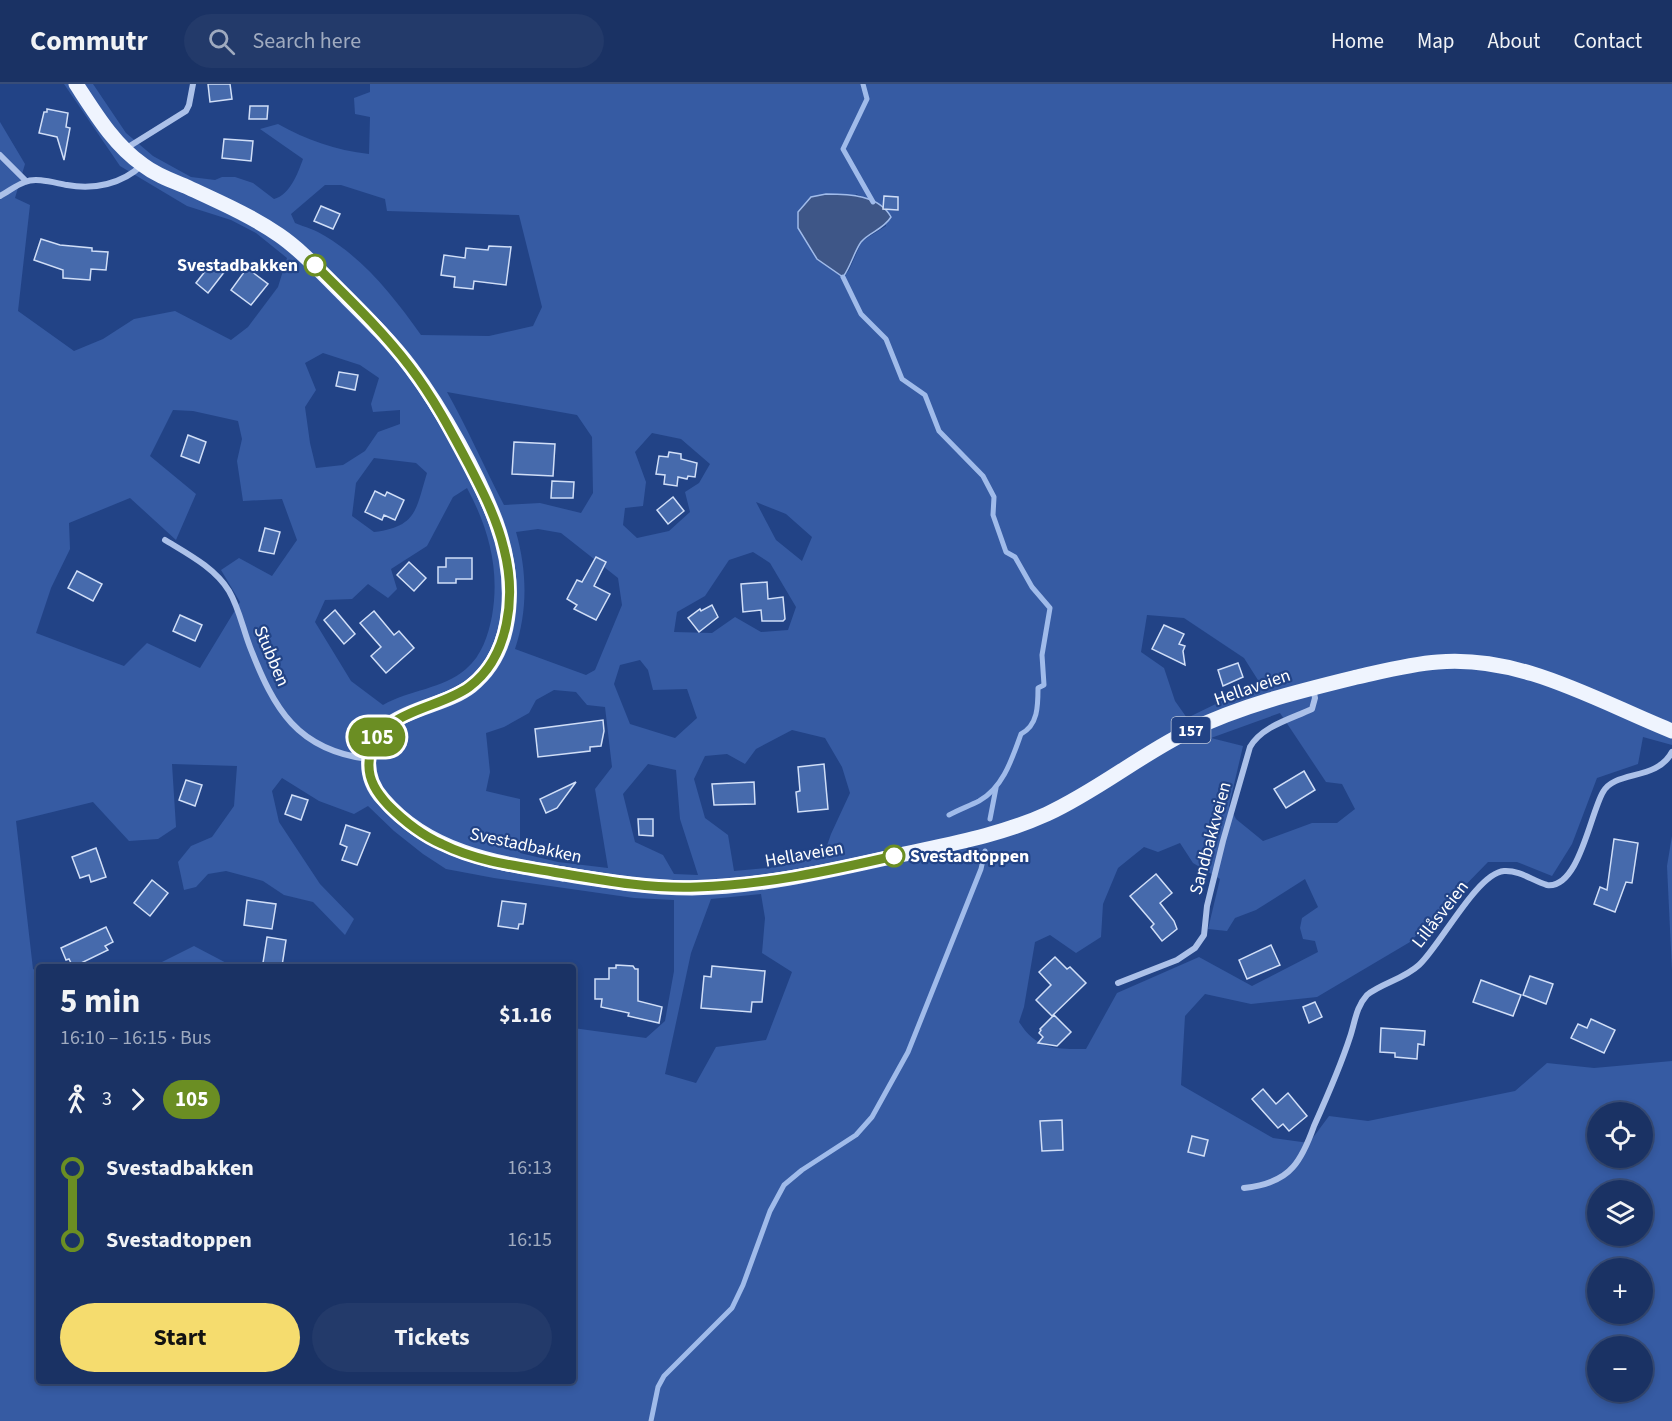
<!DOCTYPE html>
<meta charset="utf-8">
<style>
:root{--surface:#1a3264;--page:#233a6a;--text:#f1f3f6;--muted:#9faabf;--line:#384d78;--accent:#f5dc6e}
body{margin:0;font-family:"Source Sans 3",sans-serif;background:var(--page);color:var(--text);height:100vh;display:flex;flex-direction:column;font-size:22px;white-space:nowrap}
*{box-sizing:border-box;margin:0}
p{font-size:20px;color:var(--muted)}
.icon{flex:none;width:33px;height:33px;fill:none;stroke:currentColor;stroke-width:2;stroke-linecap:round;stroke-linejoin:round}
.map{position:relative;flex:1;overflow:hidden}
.side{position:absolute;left:36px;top:880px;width:540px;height:420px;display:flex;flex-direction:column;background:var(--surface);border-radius:6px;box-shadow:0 3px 9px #0003,0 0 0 2px var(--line)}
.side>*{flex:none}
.badge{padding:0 12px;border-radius:20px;font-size:21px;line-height:39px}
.buttons{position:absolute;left:1587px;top:1018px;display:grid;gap:12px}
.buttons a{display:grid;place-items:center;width:66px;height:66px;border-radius:50%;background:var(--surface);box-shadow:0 3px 9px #0003,0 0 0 2px var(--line);font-size:30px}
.map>.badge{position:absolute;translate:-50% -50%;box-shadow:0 0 0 3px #fff}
.legs{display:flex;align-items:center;gap:9px;height:66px;padding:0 24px;font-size:20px}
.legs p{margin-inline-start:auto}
.summary{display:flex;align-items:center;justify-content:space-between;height:102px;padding:0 24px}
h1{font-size:33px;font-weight:700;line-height:45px}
.cta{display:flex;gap:12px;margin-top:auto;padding:12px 24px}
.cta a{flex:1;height:69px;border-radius:36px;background:var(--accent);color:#111;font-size:24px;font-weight:700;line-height:69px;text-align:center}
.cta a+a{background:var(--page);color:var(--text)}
ul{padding:0 24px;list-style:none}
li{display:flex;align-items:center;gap:21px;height:72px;font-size:22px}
li i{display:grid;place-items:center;width:9px;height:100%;margin:0 8px;background:currentColor}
li i::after{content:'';width:15px;height:15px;margin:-8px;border:4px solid;border-radius:50%;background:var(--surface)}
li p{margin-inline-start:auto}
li:first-child i{background:linear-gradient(#0000 50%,currentColor 0)}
li:last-child i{background:linear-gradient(currentColor 50%,#0000 0)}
header{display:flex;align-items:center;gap:36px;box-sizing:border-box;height:84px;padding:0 30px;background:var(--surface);border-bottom:2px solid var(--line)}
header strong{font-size:28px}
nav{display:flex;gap:33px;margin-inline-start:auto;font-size:21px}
.search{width:420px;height:54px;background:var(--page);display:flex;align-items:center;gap:15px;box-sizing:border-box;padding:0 21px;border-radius:33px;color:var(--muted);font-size:22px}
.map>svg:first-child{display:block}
.green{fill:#365ba3;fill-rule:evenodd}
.water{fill:#3e5687;stroke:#a0bbea;stroke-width:1.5}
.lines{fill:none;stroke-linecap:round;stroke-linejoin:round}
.stream{stroke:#a0bbea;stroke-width:5}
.building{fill:#466aac;stroke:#d0def7;stroke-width:1.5}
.minor{stroke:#acc1e9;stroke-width:6}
.primary{stroke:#eff4fe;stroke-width:15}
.line-1-casing{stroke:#fff;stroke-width:14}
.line-1{stroke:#6b8e23;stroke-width:9}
.stop-1-dot{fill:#fff;stroke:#6b8e23;stroke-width:3}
.labels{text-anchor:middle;stroke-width:4.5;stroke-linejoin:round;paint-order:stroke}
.shield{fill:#224386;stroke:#bdc7db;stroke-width:1.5}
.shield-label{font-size:16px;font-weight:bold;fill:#fff}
.stop-label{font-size:18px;font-weight:bold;fill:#fff;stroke:#224386;text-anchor:end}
.street-label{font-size:18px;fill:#fff;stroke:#224386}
</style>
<header>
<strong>Commutr</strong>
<div class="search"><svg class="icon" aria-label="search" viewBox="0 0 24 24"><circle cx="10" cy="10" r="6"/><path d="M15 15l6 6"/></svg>Search here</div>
<nav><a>Home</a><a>Map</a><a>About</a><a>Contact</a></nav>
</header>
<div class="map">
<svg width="1672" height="1337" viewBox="0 0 1672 1337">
<rect width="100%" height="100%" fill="#224386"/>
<!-- green -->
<g class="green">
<path d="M64 0H93L126 49 153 72 191 93 215 96 222 93H235L253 99 274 115C290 111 298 89 303 75L260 45 278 40C307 56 335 66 369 70L370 33 355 30 354 14 370 8V0H1672V661L1643 653 1638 680 1597 694 1572 760 1552 792 1517 778H1488L1410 858 1317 913 1251 920 1205 910 1185 932 1181 1001 1273 1054 1309 1059 1329 1032 1368 1037 1515 1007 1547 979 1594 984 1672 977V1337H0V38L25 80 15 114 30 121 18 227 74 267 103 255 134 235 175 227 231 256 248 243 278 203 287 174 256 149 231 136 187 122 120 82ZM325 101H341L385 115 387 127 519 131 542 223 533 242 489 252 421 251C394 213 365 176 325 152 316 146 305 143 295 139L291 130ZM856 110 885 123 886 142 862 157 849 186 843 193ZM323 269 360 281 379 294 371 320 373 328 400 326V340L378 348 365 367 343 381 316 384 310 359 305 323 316 306 305 279ZM447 308 577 331 592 353 593 409 581 429 540 419 504 421C484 383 468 345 447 308ZM173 326 193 327 238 337 242 355 237 377 243 417 282 415 297 456 272 492 239 474 221 486 240 518 200 584 147 559 124 582 36 549 51 504 70 465 69 439 130 414 176 456 196 410 150 372ZM652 349 681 355 710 380 699 399 685 408 690 428 669 447 637 454 623 441 625 424 643 422 646 398 635 368ZM374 374 416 379 427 389C416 425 417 443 374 448L352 432 356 399ZM467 404C489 445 500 486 492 532 488 552 482 571 466 585 443 605 409 606 383 621L351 597 315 538 325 516 352 515 368 500 388 514 397 505 391 485 427 462 453 413ZM756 418 786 430 812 453 802 477 776 456ZM538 445 561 449 618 494 622 521 595 586 586 591 515 565C528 526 527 487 516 448ZM753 468 770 479 796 523 788 546 761 548 735 533 712 549 674 548 677 528 705 512 729 476ZM1147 531 1184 534 1244 574 1263 604 1226 615 1187 634 1175 617 1164 584 1141 568ZM640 576 648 586 653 606 687 605 697 634 675 654 630 640 614 600 620 581ZM554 606 576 608 587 621 605 623 612 683 595 705 608 784 558 778 520 769V715L486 707 490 688 486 649 504 643 529 629 536 616ZM1280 629 1326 698 1342 700 1355 725 1337 739H1312L1263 757 1236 735 1229 722 1243 662 1211 654ZM792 646 825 654 842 683 850 709 831 750 823 773 777 783 734 787 728 751 705 734 694 695 705 672 727 670 745 680 756 665ZM172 680 237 682 234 722 212 753 191 762 178 778 184 806 196 803 208 790 226 787 263 797 284 811 313 818 345 851 354 835 320 800 279 738 272 707 282 694 319 717 354 730 368 722 394 747 423 770 446 785 494 794 634 814 674 816V887L665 937 646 954 573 944V1298H39V888L33 885 16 737 93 718 129 757 158 755 176 743ZM648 680 676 686 680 735 698 791 674 790 663 771 635 758 623 710ZM1180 759 1193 779 1220 795 1208 845 1227 847 1235 834 1256 826 1305 795 1318 823 1302 834 1300 844 1303 855 1315 857 1318 868 1252 902 1199 873 1117 909 1086 965C1055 965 1037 966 1019 938L1024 923 1035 858 1050 851 1076 869 1101 853 1103 820 1118 784 1144 763 1158 768ZM761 810 765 834 762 869 792 888 766 956 716 963 696 999 665 990 691 869 711 815ZM1598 1029H1642V1074H1598ZM1598 1107H1642V1152H1598ZM1598 1185H1642V1230H1598ZM1598 1263H1642V1308H1598Z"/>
<polygon points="1672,752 1672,887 1667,782"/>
<polygon points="194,862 234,883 152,883"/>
</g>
<!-- water -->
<path class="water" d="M826 110C849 110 879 111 891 133 883 146 869 148 861 158 854 168 851 182 843 193L817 175 798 144V128L811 113Z"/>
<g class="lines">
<!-- stream -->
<g class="stream">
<polyline points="863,0 867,15 843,65 873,118"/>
<path d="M843 193 861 230 886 255 902 295 925 311 939 347 983 392 994 413 993 431 1006 468 1015 473 1032 503 1050 524 1042 571 1044 601 1038 604C1038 622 1038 641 1021 650 1012 675 1003 704 979 717 969 722 958 726 949 731"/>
<polyline points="990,735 996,704"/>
<polyline points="651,1337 658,1303 664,1292 732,1224 743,1201 770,1127 784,1101 802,1086 856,1051 872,1033 908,968 981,785 985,767"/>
</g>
</g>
<!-- building -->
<g class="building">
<polygon points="208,0 230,0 232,15 210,18"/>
<polygon points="250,22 268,22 267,35 249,35"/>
<polygon points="47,25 68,29 66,43 70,44 64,76 57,53 39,49 44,28 47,28"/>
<polygon points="224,55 253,57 251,77 222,74"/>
<polygon points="884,112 898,113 898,126 883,125"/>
<polygon points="321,122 340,130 333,145 314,137"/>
<polygon points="41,155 60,161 92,164 92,167 108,168 106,186 91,185 90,196 63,194 63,186 34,176"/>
<polygon points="489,162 511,163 506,201 474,197 473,205 454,203 455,193 441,191 444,171 465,174 466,164 488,166"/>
<polygon points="213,177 225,187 208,209 196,199"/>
<polygon points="247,184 268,200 251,221 231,206"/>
<polygon points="339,288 358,291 355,306 336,302"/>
<polygon points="188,351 206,358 199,379 181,372"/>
<polygon points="514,358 555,360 553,392 512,390"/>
<polygon points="669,368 681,370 681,375 697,379 695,393 688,392 687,395 678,393 677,402 664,400 665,391 656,390 659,372 668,373"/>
<polygon points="552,397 574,398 573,414 551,414"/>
<polygon points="375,407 385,412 387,408 404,416 395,436 384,431 382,436 365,428"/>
<polygon points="673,413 684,427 668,440 657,426"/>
<polygon points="265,444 280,448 274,470 259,467"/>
<polygon points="596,473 606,478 594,502 610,510 596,536 574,525 577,521 567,515 577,496 582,498"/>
<polygon points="446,474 472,474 472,495 456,495 456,499 438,499 438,483 446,483"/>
<polygon points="409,478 426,494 414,507 397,491"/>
<polygon points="77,487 102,500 93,517 68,504"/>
<polygon points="767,498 768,515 783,513 785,535 783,537 762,537 761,526 743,528 741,500"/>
<polygon points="712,521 718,533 699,548 688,534 700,525 701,527"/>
<polygon points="335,526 355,550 344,560 324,536"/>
<polygon points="374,527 394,551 399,547 414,564 386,589 371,572 381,563 360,539"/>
<polygon points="180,531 202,541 195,557 173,547"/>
<polygon points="1164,541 1184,550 1179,560 1185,562 1183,567 1185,581 1152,565"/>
<polygon points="1238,579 1243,593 1223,602 1218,586"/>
<polygon points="603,636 604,647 601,662 590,663 590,667 538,673 535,645"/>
<polygon points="824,680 828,725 798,728 796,708 800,707 798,683"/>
<polygon points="1304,687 1315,706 1286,724 1274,705"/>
<polygon points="186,696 202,701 195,722 179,716"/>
<polygon points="576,698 557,724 546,729 540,715"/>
<polygon points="754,698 755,720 714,721 712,700"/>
<polygon points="292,711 308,716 301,736 285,730"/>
<polygon points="638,735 653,735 653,752 639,751"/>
<polygon points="346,741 370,749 357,781 342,776 347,763 340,760"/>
<polygon points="1614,755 1638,759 1632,799 1626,798 1615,828 1594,820 1600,803 1607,806"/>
<polygon points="96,764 106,793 91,798 89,791 80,794 72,773"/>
<polygon points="1156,790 1172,809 1160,819 1174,837 1177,845 1162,857 1151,843 1154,840 1130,812"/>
<polygon points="152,796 168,809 150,832 134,819"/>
<polygon points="247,816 276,820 272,845 244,841"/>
<polygon points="502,817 526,820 523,840 519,840 518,845 498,842"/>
<polygon points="106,843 113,858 105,862 108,866 73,883 69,875 66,876 61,864"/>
<polygon points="267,853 286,856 282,882 263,879"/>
<polygon points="1271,861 1280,881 1247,895 1239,876"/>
<polygon points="1055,873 1067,885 1070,883 1086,899 1052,932 1036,916 1051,901 1039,888"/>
<polygon points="616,881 633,882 635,885 638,885 638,917 662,923 659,939 628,932 629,929 601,923 602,915 595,915 595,895 609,895 609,884 616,884"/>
<polygon points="712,882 765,887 762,918 752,918 751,928 701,924 704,892 711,893"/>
<polygon points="1530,892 1553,900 1546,920 1523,911"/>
<polygon points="1481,896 1521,911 1513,932 1473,918"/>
<polygon points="1315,918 1322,933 1309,939 1303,923"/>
<polygon points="1054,931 1071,948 1057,962 1038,959 1043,953 1039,949 1041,946 1040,945"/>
<polygon points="1591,935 1615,946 1604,969 1571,954 1578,940 1587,944"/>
<polygon points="1381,944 1425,947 1424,961 1418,960 1417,975 1395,973 1395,969 1380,968"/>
<polygon points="1263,1005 1276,1020 1288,1009 1307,1032 1289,1047 1283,1040 1278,1044 1252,1015"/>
<polygon points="1062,1036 1063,1066 1042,1067 1040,1037"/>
<polygon points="1192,1052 1208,1056 1204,1072 1188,1068"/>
</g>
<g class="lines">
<!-- minor -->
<g class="minor">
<polyline points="125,65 186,27 189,21 193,0"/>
<polyline points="0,71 26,97"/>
<path d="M0 112C8 108 16 101 25 98 36 93 55 99 67 101 94 106 122 100 142 81"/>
<path d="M165 456C188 470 215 484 229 507 239 524 243 545 250 563 274 625 297 666 368 675"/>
<polyline points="325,884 329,884"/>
<path d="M1118 899 1177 876 1195 864 1204 851 1207 822 1223 757 1250 663C1262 642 1291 635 1312 625L1315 614 1313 604"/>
<path d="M1244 1104C1262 1102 1281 1097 1293 1083 1303 1072 1309 1056 1314 1042 1327 1013 1340 984 1350 953 1355 938 1356 923 1367 911 1382 899 1404 895 1419 881 1440 862 1477 789 1504 787 1520 786 1533 797 1547 801 1579 805 1590 730 1603 708 1615 686 1657 697 1672 668"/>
</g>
<!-- primary -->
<path class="primary" d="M76 0C95 29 114 61 143 81 156 91 170 96 185 102 217 117 250 131 279 151 301 166 320 187 339 206 364 231 390 256 411 284 442 325 478 390 496 438 515 490 519 564 471 602 439 627 378 624 369 672 367 689 372 703 383 715 429 769 497 779 563 790 606 797 648 804 692 804 762 803 832 786 900 771 950 760 1001 751 1047 730 1097 707 1140 671 1189 647 1242 621 1300 607 1357 593 1384 587 1410 580 1438 578 1522 571 1597 617 1672 647"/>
</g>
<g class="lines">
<defs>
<path id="line-1" d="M315 181C347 213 382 246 410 283 433 313 451 347 469 381 483 408 497 435 504 465 516 511 510 573 469 603 436 627 371 627 369 679 368 696 377 709 388 721 404 737 421 751 442 760 476 777 516 782 553 788 601 796 648 805 697 803 764 801 829 787 894 772"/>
</defs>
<!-- line-1 casing -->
<use href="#line-1" class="line-1-casing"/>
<!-- line-1 -->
<use href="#line-1" class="line-1"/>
</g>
<!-- markers -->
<g class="stop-1-dot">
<circle cx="315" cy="181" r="10"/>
<circle cx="894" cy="772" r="10"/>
</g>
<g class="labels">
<!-- shield labels -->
<rect class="shield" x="1171.5" y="633" width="39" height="26" rx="4.5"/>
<g class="shield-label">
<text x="1191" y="652">157</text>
</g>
<!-- stop labels -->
<g class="stop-label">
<text x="298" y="187">Svestadbakken</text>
<text x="910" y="778" text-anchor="start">Svestadtoppen</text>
</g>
<!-- street labels -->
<g class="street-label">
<text transform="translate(272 572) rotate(67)" y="6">Stubben</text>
<text transform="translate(1252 603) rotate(-19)" y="6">Hellaveien</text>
<text transform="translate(1210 754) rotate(-75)" y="6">Sandbakkveien</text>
<text transform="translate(526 761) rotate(12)" y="6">Svestadbakken</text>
<text transform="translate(804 770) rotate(-10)" y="6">Hellaveien</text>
<text transform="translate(1440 830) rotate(-52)" y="6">Lillåsveien</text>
</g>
</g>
</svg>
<div class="buttons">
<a><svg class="icon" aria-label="locate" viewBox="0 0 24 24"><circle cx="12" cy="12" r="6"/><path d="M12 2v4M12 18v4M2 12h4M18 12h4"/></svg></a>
<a><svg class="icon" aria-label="layers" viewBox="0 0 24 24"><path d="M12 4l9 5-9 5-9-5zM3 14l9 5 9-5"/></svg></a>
<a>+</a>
<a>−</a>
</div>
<b class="badge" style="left:377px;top:653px;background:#6b8e23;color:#fff">105</b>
<section class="side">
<div class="summary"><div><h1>5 min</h1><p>16:10 – 16:15 · Bus</p></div><b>$1.16</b></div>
<div class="legs"><svg class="icon" aria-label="walk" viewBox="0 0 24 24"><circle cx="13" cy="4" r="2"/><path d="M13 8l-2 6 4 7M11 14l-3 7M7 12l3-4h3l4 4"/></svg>3<svg class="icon" aria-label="forward" viewBox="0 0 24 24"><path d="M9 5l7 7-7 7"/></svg><b class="badge" style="background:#6b8e23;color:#fff">105</b></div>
<ul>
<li><i style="color:#6b8e23"></i><b>Svestadbakken</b><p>16:13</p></li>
<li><i style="color:#6b8e23"></i><b>Svestadtoppen</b><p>16:15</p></li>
</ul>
<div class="cta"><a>Start</a><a>Tickets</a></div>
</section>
</div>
